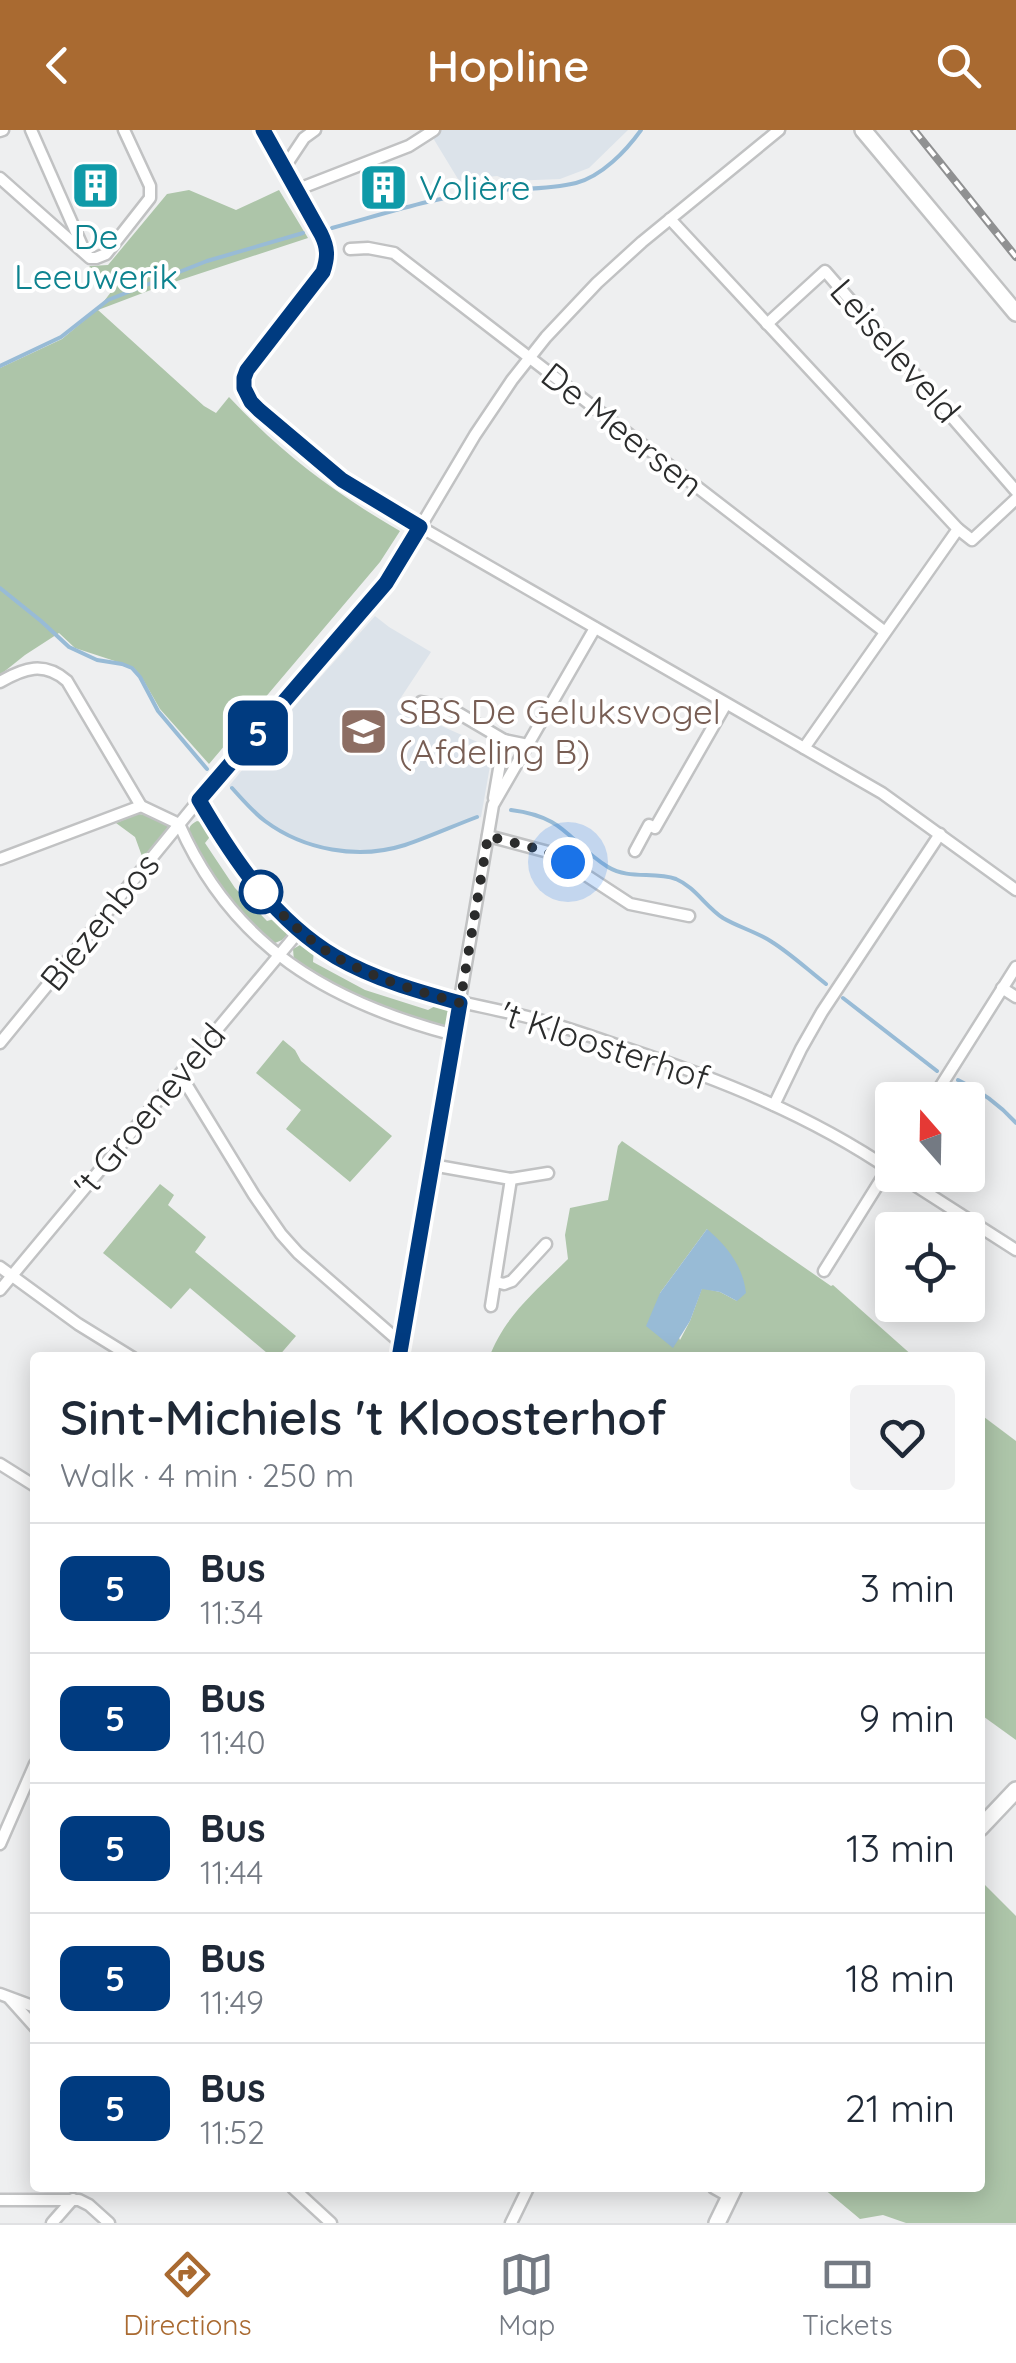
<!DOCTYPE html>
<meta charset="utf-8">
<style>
:root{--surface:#fff;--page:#f2f2f3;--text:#1f2937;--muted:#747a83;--line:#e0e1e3;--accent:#a96a31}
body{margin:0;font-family:Quicksand,sans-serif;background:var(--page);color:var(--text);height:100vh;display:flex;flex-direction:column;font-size:38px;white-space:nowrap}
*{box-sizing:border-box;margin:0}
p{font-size:32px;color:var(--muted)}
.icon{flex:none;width:55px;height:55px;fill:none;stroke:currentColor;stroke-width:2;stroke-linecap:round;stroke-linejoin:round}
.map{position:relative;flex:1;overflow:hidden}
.sheet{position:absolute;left:30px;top:1222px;width:955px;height:840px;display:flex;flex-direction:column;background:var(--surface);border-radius:10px;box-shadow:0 5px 25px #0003}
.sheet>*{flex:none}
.badge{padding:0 20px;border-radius:15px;font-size:35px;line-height:65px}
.needle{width:65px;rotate:340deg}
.controls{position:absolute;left:875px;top:952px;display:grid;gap:20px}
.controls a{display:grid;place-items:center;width:110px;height:110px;border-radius:10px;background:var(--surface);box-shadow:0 5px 25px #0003;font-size:50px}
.you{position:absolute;width:50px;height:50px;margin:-25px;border:8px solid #fff;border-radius:50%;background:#1a73e8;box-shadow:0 0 0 15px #1a73e833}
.map>.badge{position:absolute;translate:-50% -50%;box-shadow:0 0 0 5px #fff}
.round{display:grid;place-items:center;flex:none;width:105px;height:105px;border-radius:10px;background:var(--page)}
.summary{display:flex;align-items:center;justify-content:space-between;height:170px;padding:0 30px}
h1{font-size:48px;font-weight:600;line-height:75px}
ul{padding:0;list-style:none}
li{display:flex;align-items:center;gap:30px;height:130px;padding:0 30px;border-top:2px solid var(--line)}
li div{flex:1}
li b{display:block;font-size:38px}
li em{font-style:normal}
li .badge{min-width:110px;font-weight:700;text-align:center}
header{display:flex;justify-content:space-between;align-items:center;height:130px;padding:0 30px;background:var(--accent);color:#fff;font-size:45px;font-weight:600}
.tabs{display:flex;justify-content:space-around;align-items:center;height:140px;border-top:2px solid var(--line);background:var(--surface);font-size:28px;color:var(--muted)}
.tabs a{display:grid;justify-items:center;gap:5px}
.tabs .selected{color:var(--accent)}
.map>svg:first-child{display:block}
.built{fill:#dce3ea}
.green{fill:#adc5a9;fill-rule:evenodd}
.water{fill:#98bbd6}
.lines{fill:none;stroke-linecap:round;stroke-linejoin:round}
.stream{stroke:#98bbd6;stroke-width:4}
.street-casing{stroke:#c1c2c3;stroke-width:15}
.secondary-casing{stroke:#c1c2c3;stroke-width:20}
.street{stroke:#fff;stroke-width:10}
.secondary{stroke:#fff;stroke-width:15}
.rail-casing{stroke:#909192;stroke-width:8}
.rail{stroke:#fff;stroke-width:4;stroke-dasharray:11;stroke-linecap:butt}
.line-casing{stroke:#fff;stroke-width:22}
.line{stroke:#003b80;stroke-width:15}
.walk{stroke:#2b2c2c;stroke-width:10;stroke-dasharray:0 18}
.stop-dot{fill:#fff;stroke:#003b80;stroke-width:5}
.labels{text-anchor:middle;stroke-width:8;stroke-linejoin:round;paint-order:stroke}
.culture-label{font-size:35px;fill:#0d838f;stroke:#fff;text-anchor:start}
.street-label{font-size:35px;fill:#2b2c2c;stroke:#fff}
.education-label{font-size:35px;fill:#785e54;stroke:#fff;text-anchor:start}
</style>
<header><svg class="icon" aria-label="back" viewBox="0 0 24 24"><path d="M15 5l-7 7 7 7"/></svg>Hopline<svg class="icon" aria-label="search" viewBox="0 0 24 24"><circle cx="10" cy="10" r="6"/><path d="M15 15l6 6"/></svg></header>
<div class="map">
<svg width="1016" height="2093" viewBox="0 0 1016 2093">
<rect width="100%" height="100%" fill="#eeeff0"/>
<!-- built -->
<g class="built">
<polygon points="435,0 628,0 589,38 560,49 510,51 497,46 469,49 461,54 430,3"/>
<polygon points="375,486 389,497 431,522 398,572 417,585 493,619 481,687 402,716 375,721 321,719 285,704 262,690 229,656 300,570"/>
</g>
<!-- green -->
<g class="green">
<path d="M189 60 236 80 279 60 308 108 156 158 98 180 204 276 216 283 229 267C281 323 334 363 400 401L380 432 209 634 160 579 141 546 133 537 75 518 59 503 25 525 0 545V238L62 209 98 179 111 162 86 141 90 136 108 135 167 64Z"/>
<polygon points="138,684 150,685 168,696 167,701 143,729 135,707 116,693"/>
<path d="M197 691 205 693 209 697V708L205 713 235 758 267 791 274 789 285 793 287 805 282 810 275 813 268 810 226 764 189 707C188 699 189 695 197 691Z"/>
<path d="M302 814 314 819 313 832 365 860 428 880 437 875H443L452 884 445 897 436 898C386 880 336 863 294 831L293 819Z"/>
<polygon points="283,910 295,920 301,931 392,1006 350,1052 286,999 301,980 256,943"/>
<path d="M622 1011 831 1156 833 1155 914 1227 489 1228C504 1186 538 1159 568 1129L565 1105 570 1078 608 1070 618 1016ZM707 1099 737 1171 720 1162 702 1158 690 1191 680 1210 660 1163Z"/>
<polygon points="160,1054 174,1065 168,1075 206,1107 195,1122 296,1206 278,1227 273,1227 267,1223 190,1158 171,1179 103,1123"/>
<polygon points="980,1284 1016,1311 1016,1610 980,1584"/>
<polygon points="980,1750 1016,1786 1016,2093 906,2093 883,2085 860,2089 823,2058 980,2058"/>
</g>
<!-- water -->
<path class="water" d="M707 1099C727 1116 743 1136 746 1163L737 1171 720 1162 702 1159 690 1191 673 1218 646 1196 660 1163Z"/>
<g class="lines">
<!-- stream -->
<g class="stream">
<path d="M332 98C384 84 437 66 491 61 519 58 548 60 576 53 602 46 626 21 641 0"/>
<polyline points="0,236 61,207 108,170 207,131 303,103"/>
<polyline points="0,458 41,491 69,517 97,530 122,534 132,538 140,547 158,581 207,639"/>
<path d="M232 658C242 669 253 682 265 691 304 720 358 730 405 715 429 707 453 696 477 687"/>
<path d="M511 680C567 687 568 712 608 737 629 750 654 741 676 749 695 757 706 777 723 788 738 797 757 802 772 812 791 824 808 840 826 854"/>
<polyline points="843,868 937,941"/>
<path d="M958 950C981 961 999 974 1016 993"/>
</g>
<defs>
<g id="street">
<polyline points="31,0 83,118"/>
<path d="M263 0 321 104C328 118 328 127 323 142L247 240C244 248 243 254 246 263 254 284 337 347 358 361L882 663 1016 760"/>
<polyline points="0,1 3,0"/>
<polyline points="284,38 304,8 315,0"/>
<polyline points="0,48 90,128 96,128 106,124 150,68 150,56 124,0"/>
<polyline points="296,60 409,16 434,0"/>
<polyline points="670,89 958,399 804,618"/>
<polyline points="350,119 368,118 394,123 885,502"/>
<polyline points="767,194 825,141 1016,361"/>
<polyline points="958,399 972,410 1016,369"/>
<path d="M0 552C24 538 44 531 67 551L141 676 179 694C233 817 329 872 454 905"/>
<polyline points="421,572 448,577 504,610 528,615"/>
<polyline points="494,668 504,610"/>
<path d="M199 670C236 734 268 780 331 823 392 865 469 871 539 890 568 898 596 908 625 918 719 949 810 985 892 1041"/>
<polyline points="488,706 552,723 630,774 689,786"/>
<polyline points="635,721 649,695 655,698 726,574"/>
<polyline points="0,729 141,676"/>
<polyline points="1002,858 1016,867"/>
<polyline points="0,913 199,670 387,453 475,305 512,250 546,207 597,153 642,112 779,0"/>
<polyline points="180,944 254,1065 281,1104 298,1123 401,1213"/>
<polyline points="932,970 1016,837"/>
<polyline points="774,975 801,919 822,882 940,704"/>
<polyline points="432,1035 511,1049 548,1043"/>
<polyline points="899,1045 1016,1120"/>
<polyline points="0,1137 78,1194 133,1228"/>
<polyline points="824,1141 892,1032"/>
<polyline points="496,1152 504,1154 512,1151 546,1114"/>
<polyline points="0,1160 300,800"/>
<polyline points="491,1176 511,1049"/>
<polyline points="399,1228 493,675 595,498"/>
<polyline points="0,1334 35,1356"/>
<polyline points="0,1714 35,1634"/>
<polyline points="0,1864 35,1877"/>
<polyline points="10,1869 35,1897"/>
<polyline points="293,2058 331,2093"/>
<polyline points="714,2058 730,2067"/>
<polyline points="0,2070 79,2070 89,2075 109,2093"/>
<polyline points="52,2093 73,2069"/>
<polyline points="511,2093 528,2058"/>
</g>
<g id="secondary">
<polyline points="863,0 1016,183"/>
<polyline points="980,1698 1016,1660"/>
<polyline points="717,2093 734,2058"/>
</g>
</defs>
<!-- street casing -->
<use href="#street" class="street-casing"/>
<!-- secondary casing -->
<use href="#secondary" class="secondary-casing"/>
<!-- street -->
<use href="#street" class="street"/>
<!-- secondary -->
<use href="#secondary" class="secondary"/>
<defs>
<polyline id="rail" points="914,0 1016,127"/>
</defs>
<!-- rail casing -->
<use href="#rail" class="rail-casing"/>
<!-- rail -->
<use href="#rail" class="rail"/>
</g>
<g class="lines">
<defs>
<path id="line" d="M263 0 321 104C328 118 328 127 323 142L247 240 244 248V258L251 272 259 280 342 350 420 397 386 453 199 670C234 730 274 790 336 827 374 849 417 861 460 873L399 1228"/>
</defs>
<!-- line casing -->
<use href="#line" class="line-casing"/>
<!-- line -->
<use href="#line" class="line"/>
<!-- walk -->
<path class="walk" d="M261 762 260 761C282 785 307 810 336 827 375 849 417 861 460 873L488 706 538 719 568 732"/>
</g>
<!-- icons -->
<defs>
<symbol id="building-square" viewBox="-11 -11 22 22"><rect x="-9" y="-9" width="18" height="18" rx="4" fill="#0f9aa8" stroke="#fff"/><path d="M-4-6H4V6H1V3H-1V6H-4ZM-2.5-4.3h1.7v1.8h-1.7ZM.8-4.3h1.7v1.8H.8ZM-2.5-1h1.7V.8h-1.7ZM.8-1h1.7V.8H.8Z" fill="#fff"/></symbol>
<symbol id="school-square" viewBox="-11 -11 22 22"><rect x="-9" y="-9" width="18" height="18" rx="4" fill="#8d6e63" stroke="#fff"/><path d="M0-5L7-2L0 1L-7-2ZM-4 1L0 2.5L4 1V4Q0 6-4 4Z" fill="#fff"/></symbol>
</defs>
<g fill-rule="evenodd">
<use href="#building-square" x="68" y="28" width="55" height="55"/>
<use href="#building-square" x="356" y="30" width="55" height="55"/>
<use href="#school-square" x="336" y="574" width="55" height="55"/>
</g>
<!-- markers -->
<circle class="stop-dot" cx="261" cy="762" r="20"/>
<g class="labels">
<!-- culture labels -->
<g class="culture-label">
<text x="419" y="70">Volière</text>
<text x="96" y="119" text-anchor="middle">De<tspan x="96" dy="40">Leeuwerik</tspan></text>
</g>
<!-- street labels -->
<g class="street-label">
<text transform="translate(895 221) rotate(49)" y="12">Leiseleveld</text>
<text transform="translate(622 300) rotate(38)" y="12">De Meersen</text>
<text transform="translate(100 792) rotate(-51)" y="12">Biezenbos</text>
<text transform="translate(605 916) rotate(18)" y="12">'t Kloosterhof</text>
<text transform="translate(150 980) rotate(-50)" y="12">'t Groeneveld</text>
</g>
<!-- education labels -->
<g class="education-label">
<text x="399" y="594">SBS De Geluksvogel<tspan x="399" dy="40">(Afdeling B)</tspan></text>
</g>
</g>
</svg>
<div class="controls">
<a><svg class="needle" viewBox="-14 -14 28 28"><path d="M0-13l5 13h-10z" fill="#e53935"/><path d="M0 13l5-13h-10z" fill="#747a83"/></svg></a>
<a><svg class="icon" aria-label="locate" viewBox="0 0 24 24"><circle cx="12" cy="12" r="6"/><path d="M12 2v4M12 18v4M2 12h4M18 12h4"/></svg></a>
</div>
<div class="you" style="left:568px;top:732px"></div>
<b class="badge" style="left:258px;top:603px;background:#003b80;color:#fff">5</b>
<section class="sheet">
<div class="summary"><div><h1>Sint-Michiels 't Kloosterhof</h1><p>Walk · 4 min · 250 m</p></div><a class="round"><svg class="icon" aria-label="heart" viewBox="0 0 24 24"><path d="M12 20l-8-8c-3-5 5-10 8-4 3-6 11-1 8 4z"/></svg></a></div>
<ul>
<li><span class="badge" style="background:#003b80;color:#fff">5</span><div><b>Bus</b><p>11:34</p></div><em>3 min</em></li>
<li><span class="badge" style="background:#003b80;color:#fff">5</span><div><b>Bus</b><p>11:40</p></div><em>9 min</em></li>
<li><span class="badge" style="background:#003b80;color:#fff">5</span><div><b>Bus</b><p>11:44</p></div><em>13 min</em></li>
<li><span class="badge" style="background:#003b80;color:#fff">5</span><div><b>Bus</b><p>11:49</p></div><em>18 min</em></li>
<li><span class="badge" style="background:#003b80;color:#fff">5</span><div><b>Bus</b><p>11:52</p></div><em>21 min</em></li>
</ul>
</section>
</div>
<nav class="tabs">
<a class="selected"><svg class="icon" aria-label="directions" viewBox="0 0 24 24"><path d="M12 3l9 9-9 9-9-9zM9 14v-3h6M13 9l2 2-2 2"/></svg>Directions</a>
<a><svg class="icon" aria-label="map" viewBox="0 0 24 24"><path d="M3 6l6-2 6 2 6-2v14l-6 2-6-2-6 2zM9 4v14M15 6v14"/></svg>Map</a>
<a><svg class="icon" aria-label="tickets" viewBox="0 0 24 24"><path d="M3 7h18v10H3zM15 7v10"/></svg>Tickets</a>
</nav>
